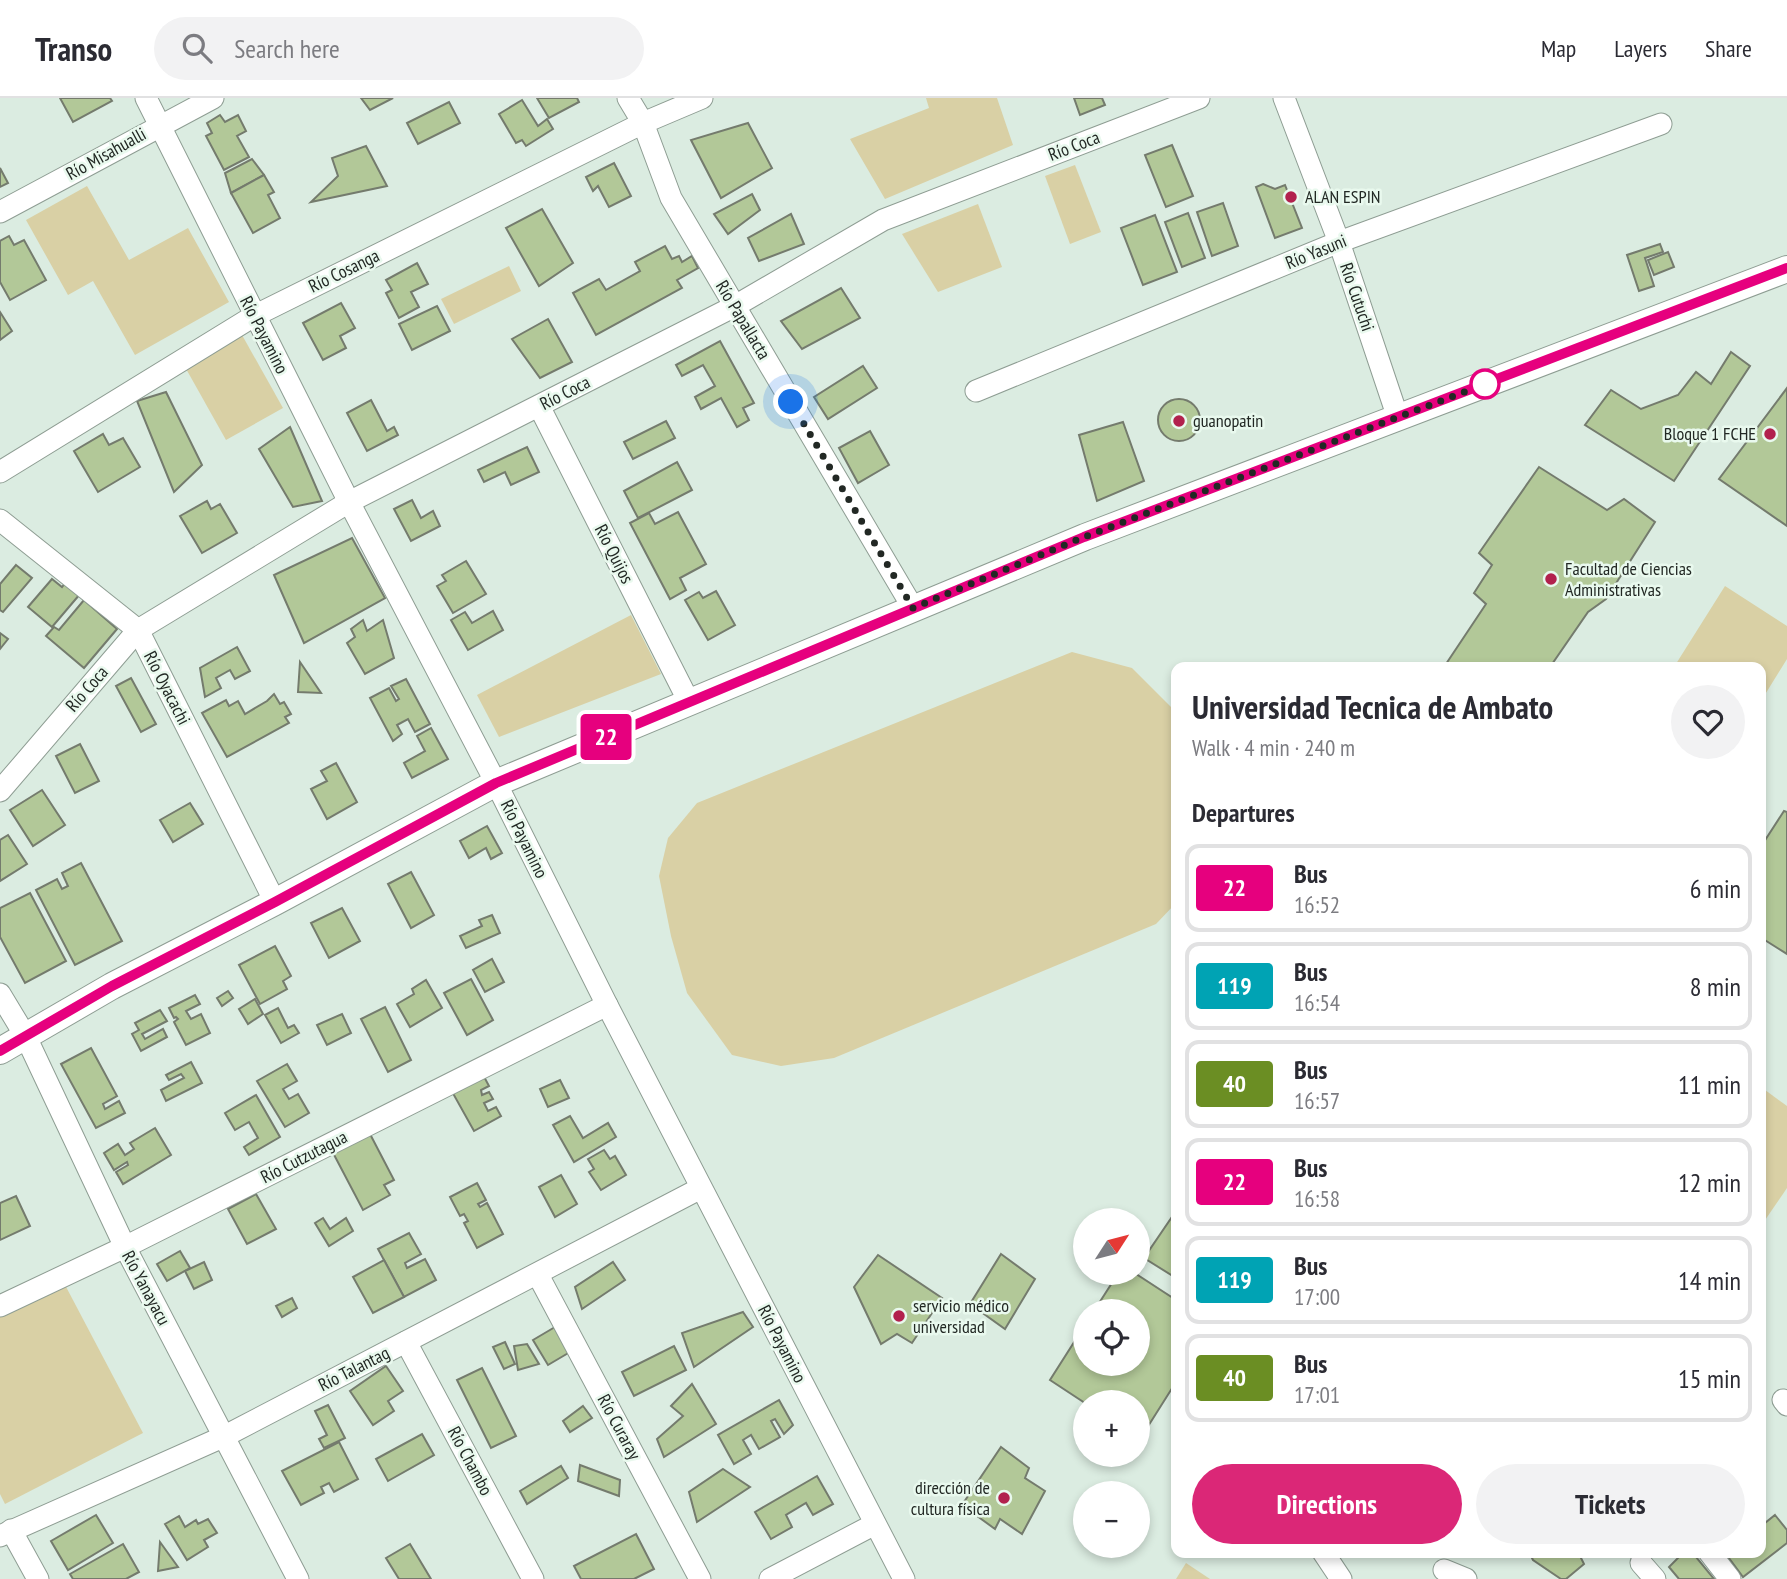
<!DOCTYPE html>
<meta charset="utf-8">
<style>
:root{--surface:#fff;--page:#f2f2f3;--text:#2b2b33;--muted:#7c7c81;--line:#e1e1e2;--accent:#db2777}
body{margin:0;font-family:"PT Sans Narrow",sans-serif;background:var(--page);color:var(--text);height:100vh;display:flex;flex-direction:column;font-size:26px;white-space:nowrap}
*{box-sizing:border-box;margin:0}
p{font-size:23px;color:var(--muted)}
.icon{flex:none;width:38px;height:38px;fill:none;stroke:currentColor;stroke-width:2;stroke-linecap:round;stroke-linejoin:round}
.map{position:relative;flex:1;overflow:hidden}
.details{position:absolute;left:1171px;top:564px;width:595px;height:896px;display:flex;flex-direction:column;background:var(--surface);border-radius:14px;box-shadow:0 4px 10px #0003}
.details>*{flex:none}
.badge{padding:0 14px;border-radius:5px;font-size:24px;line-height:46px}
.needle{width:46px;rotate:54deg}
.controls{position:absolute;left:1073px;top:1110px;display:grid;gap:14px}
.controls a{display:grid;place-items:center;width:77px;height:77px;border-radius:50%;background:var(--surface);box-shadow:0 4px 10px #0003;font-size:35px}
.you{position:absolute;width:35px;height:35px;margin:-18px;border:5px solid #fff;border-radius:50%;background:#1a73e8;box-shadow:0 0 0 10px #1a73e833}
.map>.badge{position:absolute;translate:-50% -50%;box-shadow:0 0 0 4px #fff}
h2{padding:0 21px;font-size:26px;line-height:63px}
.round{display:grid;place-items:center;flex:none;width:74px;height:74px;border-radius:37px;background:var(--page)}
.overview{display:flex;align-items:center;justify-content:space-between;height:119px;padding:0 21px}
h1{font-size:33px;font-weight:700;line-height:52px}
.action{display:flex;gap:14px;margin-top:auto;padding:14px 21px}
.action a{flex:1;height:80px;border-radius:42px;background:var(--accent);color:#fff;font-size:28px;font-weight:700;line-height:80px;text-align:center}
.action a+a{background:var(--page);color:var(--text)}
ul{padding:0;list-style:none}
li{display:flex;align-items:center;gap:21px;height:88px;margin:0 14px 10px;padding:0 7px;border:4px solid var(--line);border-radius:14px}
li div{flex:1}
li b{display:block;font-size:26px}
li em{font-style:normal}
li .badge{min-width:77px;font-weight:700;text-align:center}
header{display:flex;align-items:center;gap:42px;box-sizing:border-box;height:98px;padding:0 35px;background:var(--surface);border-bottom:2px solid var(--line)}
header strong{font-size:33px}
nav{display:flex;gap:38px;margin-inline-start:auto;font-size:24px}
.search{width:490px;height:63px;background:var(--page);display:flex;align-items:center;gap:18px;box-sizing:border-box;padding:0 24px;border-radius:38px;color:var(--muted);font-size:26px}
.map>svg:first-child{display:block}
.green{fill:#d9d0a5}
.building{fill:#b2c898;stroke:#747b6d;stroke-width:2}
.lines{fill:none;stroke-linecap:round;stroke-linejoin:round}
.minor-casing{stroke:#8e9d93;stroke-width:23}
.tertiary-casing{stroke:#8e9d93;stroke-width:28}
.minor{stroke:#fff;stroke-width:21}
.tertiary{stroke:#fff;stroke-width:26}
.line-casing{stroke:#fff;stroke-width:16}
.line{stroke:#e6007e;stroke-width:10}
.walk{stroke:#222824;stroke-width:7;stroke-dasharray:0 12.6}
.poi-dot{fill:#b2214d;stroke:#e9f9ee;stroke-width:2.5}
.stop-dot{fill:#fff;stroke:#e6007e;stroke-width:3.5}
.labels{text-anchor:middle;stroke-width:5;stroke-linejoin:round;paint-order:stroke}
.street-label{font-size:18px;fill:#222824;stroke:#e9f9ee}
.poi-label{font-size:18px;fill:#222824;stroke:#e9f9ee;text-anchor:start}
</style>
<header>
<strong>Transo</strong>
<div class="search"><svg class="icon" aria-label="search" viewBox="0 0 24 24"><circle cx="10" cy="10" r="6"/><path d="M15 15l6 6"/></svg>Search here</div>
<nav><a>Map</a><a>Layers</a><a>Share</a></nav>
</header>
<div class="map">
<svg width="1787" height="1481" viewBox="0 0 1787 1481">
<rect width="100%" height="100%" fill="#dbece1"/>
<!-- green -->
<g class="green">
<polygon points="926,0 997,0 1013,47 885,101 850,41 929,10"/>
<polygon points="1075,67 1101,134 1070,146 1045,78"/>
<polygon points="87,88 129,162 188,130 229,204 135,257 93,183 68,197 26,122"/>
<polygon points="978,106 1002,169 938,194 902,136"/>
<polygon points="509,168 521,193 454,226 441,201"/>
<polygon points="242,237 283,310 226,342 185,269"/>
<polygon points="1725,488 1787,528 1787,561 1761,603 1760,569 1674,569"/>
<polygon points="631,517 661,576 499,639 477,597"/>
<polygon points="1072,554 1132,570 1176,614 1176,805 1156,826 834,960 781,968 732,957 687,895 671,838 659,778 668,740 697,705"/>
<polygon points="1761,989 1787,1008 1787,1090 1761,1128"/>
<polygon points="64,1185 143,1335 5,1406 0,1396 0,1219"/>
<polygon points="1186,1465 1210,1481 1176,1481"/>
</g>
<!-- building -->
<g class="building">
<polygon points="60,0 110,0 112,3 73,24"/>
<polygon points="361,0 393,0 370,12"/>
<polygon points="537,0 577,0 579,4 549,20"/>
<polygon points="1074,0 1102,0 1105,7 1080,17"/>
<polygon points="522,2 538,28 547,21 553,31 526,48 522,42 516,45 499,16"/>
<polygon points="449,4 460,25 418,46 407,25"/>
<polygon points="220,17 225,24 238,17 246,33 237,38 249,59 224,72 206,38 212,35 207,25"/>
<polygon points="748,25 772,70 721,100 691,42"/>
<polygon points="1172,47 1193,98 1166,109 1145,57"/>
<polygon points="366,48 387,88 311,104 338,78 332,60"/>
<polygon points="252,61 264,77 231,95 225,75"/>
<polygon points="614,65 631,98 609,109 598,88 593,93 586,79"/>
<polygon points="0,70 8,85 0,89"/>
<polygon points="264,77 274,94 268,97 280,120 253,135 231,95"/>
<polygon points="1263,86 1275,91 1285,87 1302,130 1275,140 1256,89"/>
<polygon points="752,96 760,112 728,136 714,116"/>
<polygon points="1223,105 1238,148 1212,158 1197,114"/>
<polygon points="542,111 573,165 539,188 506,130"/>
<polygon points="1188,115 1205,160 1182,169 1165,124"/>
<polygon points="791,116 804,146 759,163 748,140"/>
<polygon points="1155,117 1177,174 1143,187 1121,130"/>
<polygon points="9,138 14,147 24,142 46,182 10,202 0,184 0,143"/>
<polygon points="1660,146 1663,154 1645,160 1654,188 1639,193 1627,157"/>
<polygon points="665,148 672,161 679,158 682,164 692,158 698,170 677,182 682,190 596,237 573,195 599,181 606,192 640,173 635,164"/>
<polygon points="1668,154 1674,169 1654,177 1648,162"/>
<polygon points="417,165 428,186 411,194 419,209 399,220 386,195 392,192 386,182"/>
<polygon points="841,190 860,220 802,251 781,223"/>
<polygon points="341,205 355,230 340,238 346,250 323,262 303,225"/>
<polygon points="437,208 450,233 412,252 399,226"/>
<polygon points="0,214 12,233 0,242"/>
<polygon points="548,221 572,264 540,280 512,241"/>
<polygon points="720,243 754,305 743,310 749,322 737,329 721,300 701,311 695,299 715,288 703,267 682,278 676,267"/>
<polygon points="1731,254 1750,268 1674,383 1585,327 1611,292 1641,311 1678,297 1696,274 1711,286"/>
<polygon points="863,268 877,290 828,321 814,299"/>
<polygon points="1787,290 1787,428 1719,381"/>
<polygon points="166,294 202,367 174,394 137,303"/>
<circle cx="1179" cy="322" r="21"/>
<polygon points="371,302 387,333 394,329 398,337 367,353 347,315"/>
<polygon points="666,323 675,340 633,361 624,344"/>
<polygon points="1123,324 1144,383 1097,403 1079,337"/>
<polygon points="290,329 322,403 293,409 259,351"/>
<polygon points="870,333 889,367 858,385 839,350"/>
<polygon points="103,336 109,347 123,340 140,369 98,394 74,353"/>
<polygon points="527,349 539,374 511,387 505,374 484,384 478,372"/>
<polygon points="677,364 692,392 638,420 624,393"/>
<polygon points="1539,369 1607,412 1624,401 1655,424 1606,501 1588,514 1550,569 1444,569 1486,506 1474,495 1492,467 1479,455"/>
<polygon points="412,402 421,420 433,413 440,428 411,443 394,411"/>
<polygon points="207,403 211,411 220,406 237,435 202,455 180,418"/>
<polygon points="678,414 706,466 680,480 686,492 670,501 630,425 649,415 655,426"/>
<polygon points="352,440 385,500 304,545 274,477"/>
<polygon points="466,463 486,496 453,515 437,488 446,483 442,477"/>
<polygon points="16,467 32,480 3,514 0,512 0,486"/>
<polygon points="52,481 62,489 66,484 80,496 52,529 28,509"/>
<polygon points="716,493 735,527 708,542 685,502 699,494 703,500"/>
<polygon points="84,502 117,531 84,570 46,538 54,529 59,532"/>
<polygon points="493,513 503,532 468,552 451,522 465,514 472,525"/>
<polygon points="363,522 367,533 383,522 394,560 365,576 347,545 355,539 351,531"/>
<polygon points="0,535 8,541 0,551"/>
<polygon points="237,549 250,573 235,581 230,572 216,580 221,590 205,599 200,570"/>
<polygon points="300,564 321,595 298,594"/>
<polygon points="131,580 156,626 141,634 116,588"/>
<polygon points="406,581 430,626 415,634 408,621 397,627 402,636 393,643 370,600 389,590 396,603 399,601 391,588"/>
<polygon points="274,596 280,606 284,604 291,616 285,619 289,625 227,659 202,615 226,602 229,608 238,603 245,616 267,603"/>
<polygon points="431,630 448,661 412,680 404,665 425,653 417,638"/>
<polygon points="80,646 99,683 75,695 56,658"/>
<polygon points="336,665 357,704 327,721 311,691 327,683 321,673"/>
<polygon points="42,692 65,727 33,748 10,712"/>
<polygon points="190,705 203,726 173,744 160,722"/>
<polygon points="1784,713 1787,714 1787,856 1760,839 1760,750"/>
<polygon points="487,728 502,755 491,761 486,750 469,760 460,743"/>
<polygon points="8,737 27,766 0,783 0,742"/>
<polygon points="81,765 122,843 75,867 36,792 57,781 62,791 68,788 62,775"/>
<polygon points="411,774 434,817 411,830 388,786"/>
<polygon points="30,795 66,863 25,885 0,839 0,810"/>
<polygon points="342,810 360,843 329,860 311,825"/>
<polygon points="492,817 500,835 466,850 460,838 482,828 479,822"/>
<polygon points="275,848 291,878 283,883 287,891 260,906 239,867"/>
<polygon points="492,861 504,884 485,894 473,872"/>
<polygon points="471,881 493,922 467,937 444,895"/>
<polygon points="426,882 442,910 410,929 397,906 414,896 412,891"/>
<polygon points="228,893 233,900 222,908 217,900"/>
<polygon points="195,897 200,906 186,913 191,921 201,916 210,935 186,947 174,924 178,921 176,919 174,920 169,910"/>
<polygon points="255,901 263,916 248,926 239,911"/>
<polygon points="385,909 411,962 388,974 361,921"/>
<polygon points="278,910 288,930 294,927 299,935 281,945 265,917"/>
<polygon points="160,912 167,923 142,936 145,941 163,931 167,939 141,953 132,936 139,932 135,925"/>
<polygon points="342,916 351,935 327,947 317,927"/>
<polygon points="91,950 117,998 103,1006 105,1011 119,1003 125,1015 96,1030 61,966"/>
<polygon points="191,964 202,985 166,1003 161,992 184,980 181,976 169,982 166,977"/>
<polygon points="287,966 297,983 283,991 289,1001 298,996 309,1015 285,1029 257,983"/>
<polygon points="481,973 489,988 481,992 482,997 489,994 493,1001 484,1005 488,1013 496,1009 501,1018 474,1033 450,990"/>
<polygon points="560,982 569,1000 548,1009 540,991"/>
<polygon points="256,997 280,1039 249,1057 244,1049 258,1040 249,1024 235,1032 225,1015"/>
<polygon points="570,1018 583,1040 608,1025 616,1039 574,1064 553,1027"/>
<polygon points="155,1030 171,1057 123,1086 116,1074 128,1067 127,1064 114,1072 104,1055 118,1046 125,1057 134,1051 130,1045"/>
<polygon points="370,1036 394,1082 384,1087 390,1097 363,1112 331,1051"/>
<polygon points="604,1052 610,1061 615,1058 626,1077 601,1092 589,1074 594,1071 588,1061"/>
<polygon points="561,1077 577,1106 555,1119 539,1089"/>
<polygon points="477,1085 486,1102 478,1106 480,1109 487,1105 503,1136 477,1150 464,1125 468,1123 464,1116 460,1118 450,1099"/>
<polygon points="256,1096 276,1131 247,1146 228,1111"/>
<polygon points="16,1098 30,1128 0,1142 0,1105"/>
<polygon points="1176,1113 1176,1180 1144,1160"/>
<polygon points="323,1120 330,1131 346,1120 353,1133 329,1148 315,1125"/>
<polygon points="409,1135 421,1156 405,1165 407,1170 425,1161 436,1182 404,1199 378,1151"/>
<polygon points="180,1153 190,1170 167,1183 157,1166"/>
<polygon points="1001,1156 1035,1181 1005,1231 970,1206"/>
<polygon points="878,1157 942,1200 912,1245 897,1236 881,1246 854,1189"/>
<polygon points="384,1162 404,1199 373,1215 353,1179"/>
<polygon points="204,1164 212,1182 194,1191 185,1173"/>
<polygon points="613,1164 625,1182 582,1211 575,1189"/>
<polygon points="1119,1174 1133,1174 1176,1202 1176,1284 1140,1341 1138,1339 1138,1304 1085,1305 1050,1282 1085,1227 1085,1265 1138,1265 1138,1213 1094,1213"/>
<polygon points="292,1200 297,1210 282,1219 276,1208"/>
<polygon points="743,1214 753,1229 694,1269 682,1235"/>
<polygon points="555,1229 570,1254 548,1267 533,1242"/>
<polygon points="505,1244 515,1266 504,1271 493,1249"/>
<polygon points="527,1246 539,1266 518,1272 514,1248"/>
<polygon points="674,1248 686,1272 634,1298 622,1274"/>
<polygon points="386,1268 403,1293 388,1303 394,1313 373,1327 350,1293"/>
<polygon points="482,1270 516,1338 491,1350 457,1282"/>
<polygon points="692,1286 716,1326 664,1359 657,1341 683,1318 671,1308"/>
<polygon points="779,1302 793,1327 784,1336 775,1321 771,1323 780,1339 759,1351 751,1337 743,1342 751,1356 734,1366 718,1337"/>
<polygon points="328,1307 345,1340 324,1350 319,1341 327,1337 315,1313"/>
<polygon points="583,1308 592,1320 570,1334 563,1323"/>
<polygon points="422,1336 434,1357 388,1383 376,1361"/>
<polygon points="339,1344 358,1381 334,1394 329,1385 321,1389 324,1395 301,1407 282,1373"/>
<polygon points="1001,1349 1029,1370 1025,1380 1045,1393 1022,1436 1000,1421 995,1431 962,1407"/>
<polygon points="580,1367 620,1382 619,1398 578,1383"/>
<polygon points="561,1368 568,1380 527,1406 520,1393"/>
<polygon points="723,1371 750,1389 697,1424 689,1394"/>
<polygon points="817,1378 833,1406 813,1417 806,1405 786,1417 792,1429 771,1441 755,1414"/>
<polygon points="96,1417 113,1445 68,1472 51,1443"/>
<polygon points="1775,1417 1787,1432 1787,1445 1743,1479 1726,1456 1728,1454 1760,1454 1760,1429"/>
<polygon points="179,1418 185,1429 196,1422 198,1426 208,1421 217,1435 204,1442 208,1449 187,1462 165,1426"/>
<polygon points="636,1436 654,1471 634,1481 581,1481 574,1468"/>
<polygon points="160,1444 178,1469 158,1473"/>
<polygon points="123,1446 139,1474 126,1481 73,1481 70,1476"/>
<polygon points="410,1446 431,1481 399,1481 386,1460"/>
<polygon points="1529,1454 1578,1454 1584,1466 1566,1481 1561,1481 1533,1462"/>
<polygon points="1673,1454 1692,1454 1714,1481 1679,1481 1669,1469 1678,1460"/>
</g>
<g class="lines">
<defs>
<g id="minor">
<polyline points="146,0 349,404 496,685 607,907 904,1481"/>
<polyline points="628,0 643,25 671,100 913,510"/>
<polyline points="1284,0 1339,144 1398,320"/>
<polyline points="0,114 213,0"/>
<polyline points="976,293 1339,144 1661,26"/>
<polyline points="539,308 689,604"/>
<polyline points="0,374 254,218 643,25 702,0"/>
<polyline points="0,422 138,532 275,804"/>
<polyline points="0,693 138,532 349,404 735,208 883,122 1199,0"/>
<polyline points="0,896 26,939 125,1149 298,1481"/>
<polyline points="538,1177 700,1481"/>
<polyline points="0,1208 125,1149 607,907"/>
<polyline points="406,1244 533,1481"/>
<polyline points="1783,1302 1787,1307"/>
<polyline points="11,1432 38,1481"/>
<polyline points="0,1438 225,1338 701,1090"/>
<polyline points="1323,1454 1341,1481"/>
<polyline points="1709,1454 1730,1481"/>
<polyline points="1641,1465 1655,1481"/>
<polyline points="1444,1472 1466,1481"/>
<polyline points="770,1481 875,1426"/>
</g>
<polyline id="tertiary" points="0,953 112,888 275,804 496,685 1085,439 1787,171"/>
</defs>
<!-- minor casing -->
<use href="#minor" class="minor-casing"/>
<!-- tertiary casing -->
<use href="#tertiary" class="tertiary-casing"/>
<!-- minor -->
<use href="#minor" class="minor"/>
<!-- tertiary -->
<use href="#tertiary" class="tertiary"/>
</g>
<g class="lines">
<defs>
<polyline id="line" points="0,953 112,888 275,804 496,685 1084,439 1787,170"/>
</defs>
<!-- line casing -->
<use href="#line" class="line-casing"/>
<!-- line -->
<use href="#line" class="line"/>
<!-- walk -->
<polyline class="walk" points="791,304 913,510 1084,439 1485,286"/>
</g>
<!-- markers -->
<g class="poi-dot">
<circle cx="1291" cy="99" r="7"/>
<circle cx="1179" cy="323" r="7"/>
<circle cx="1770" cy="336" r="7"/>
<circle cx="1551" cy="481" r="7"/>
<circle cx="899" cy="1218" r="7"/>
<circle cx="1004" cy="1400" r="7"/>
</g>
<circle class="stop-dot" cx="1485" cy="286" r="14"/>
<g class="labels">
<!-- street labels -->
<g class="street-label">
<text transform="translate(1074 48) rotate(-21)" y="6">Río Coca</text>
<text transform="translate(106 56) rotate(-29)" y="6">Río Misahualli</text>
<text transform="translate(1316 154) rotate(-22)" y="6">Río Yasuni</text>
<text transform="translate(344 173) rotate(-26)" y="6">Río Cosanga</text>
<text transform="translate(1357 199) rotate(71)" y="6">Río Cutuchi</text>
<text transform="translate(743 222) rotate(59)" y="6">Río Papallacta</text>
<text transform="translate(264 237) rotate(63)" y="6">Río Payamino</text>
<text transform="translate(565 295) rotate(-27)" y="6">Río Coca</text>
<text transform="translate(614 456) rotate(63)" y="6">Río Quijos</text>
<text transform="translate(167 590) rotate(63)" y="6">Río Oyacachi</text>
<text transform="translate(87 591) rotate(-49)" y="6">Río Coca</text>
<text transform="translate(524 741) rotate(64)" y="6">Río Payamino</text>
<text transform="translate(304 1059) rotate(-27)" y="6">Río Cutzutagua</text>
<text transform="translate(146 1190) rotate(62)" y="6">Río Yanayacu</text>
<text transform="translate(782 1246) rotate(63)" y="6">Río Payamino</text>
<text transform="translate(354 1271) rotate(-27)" y="6">Río Talantag</text>
<text transform="translate(619 1329) rotate(62)" y="6">Río Curaray</text>
<text transform="translate(470 1363) rotate(62)" y="6">Río Chambo</text>
</g>
<!-- poi labels -->
<g class="poi-label">
<text x="1305" y="105">ALAN ESPIN</text>
<text x="1193" y="329">guanopatin</text>
<text x="1756" y="342" text-anchor="end">Bloque 1 FCHE</text>
<text x="1565" y="477">Facultad de Ciencias<tspan x="1565" dy="21">Administrativas</tspan></text>
<text x="913" y="1214">servicio médico<tspan x="913" dy="21">universidad</tspan></text>
<text x="990" y="1396" text-anchor="end">dirección de<tspan x="990" dy="21">cultura física</tspan></text>
</g>
</g>
</svg>
<div class="controls">
<a><svg class="needle" viewBox="-14 -14 28 28"><path d="M0-13l5 13h-10z" fill="#e53935"/><path d="M0 13l5-13h-10z" fill="#7c7c81"/></svg></a>
<a><svg class="icon" aria-label="locate" viewBox="0 0 24 24"><circle cx="12" cy="12" r="6"/><path d="M12 2v4M12 18v4M2 12h4M18 12h4"/></svg></a>
<a>+</a>
<a>−</a>
</div>
<div class="you" style="left:791px;top:304px"></div>
<b class="badge" style="left:606px;top:639px;background:#e6007e;color:#fff">22</b>
<section class="details">
<div class="overview"><div><h1>Universidad Tecnica de Ambato</h1><p>Walk · 4 min · 240 m</p></div><a class="round"><svg class="icon" aria-label="heart" viewBox="0 0 24 24"><path d="M12 20l-8-8c-3-5 5-10 8-4 3-6 11-1 8 4z"/></svg></a></div>
<h2>Departures</h2>
<ul>
<li><span class="badge" style="background:#e6007e;color:#fff">22</span><div><b>Bus</b><p>16:52</p></div><em>6 min</em></li>
<li><span class="badge" style="background:#00a3b4;color:#fff">119</span><div><b>Bus</b><p>16:54</p></div><em>8 min</em></li>
<li><span class="badge" style="background:#6b8e23;color:#fff">40</span><div><b>Bus</b><p>16:57</p></div><em>11 min</em></li>
<li><span class="badge" style="background:#e6007e;color:#fff">22</span><div><b>Bus</b><p>16:58</p></div><em>12 min</em></li>
<li><span class="badge" style="background:#00a3b4;color:#fff">119</span><div><b>Bus</b><p>17:00</p></div><em>14 min</em></li>
<li><span class="badge" style="background:#6b8e23;color:#fff">40</span><div><b>Bus</b><p>17:01</p></div><em>15 min</em></li>
</ul>
<div class="action"><a>Directions</a><a>Tickets</a></div>
</section>
</div>
